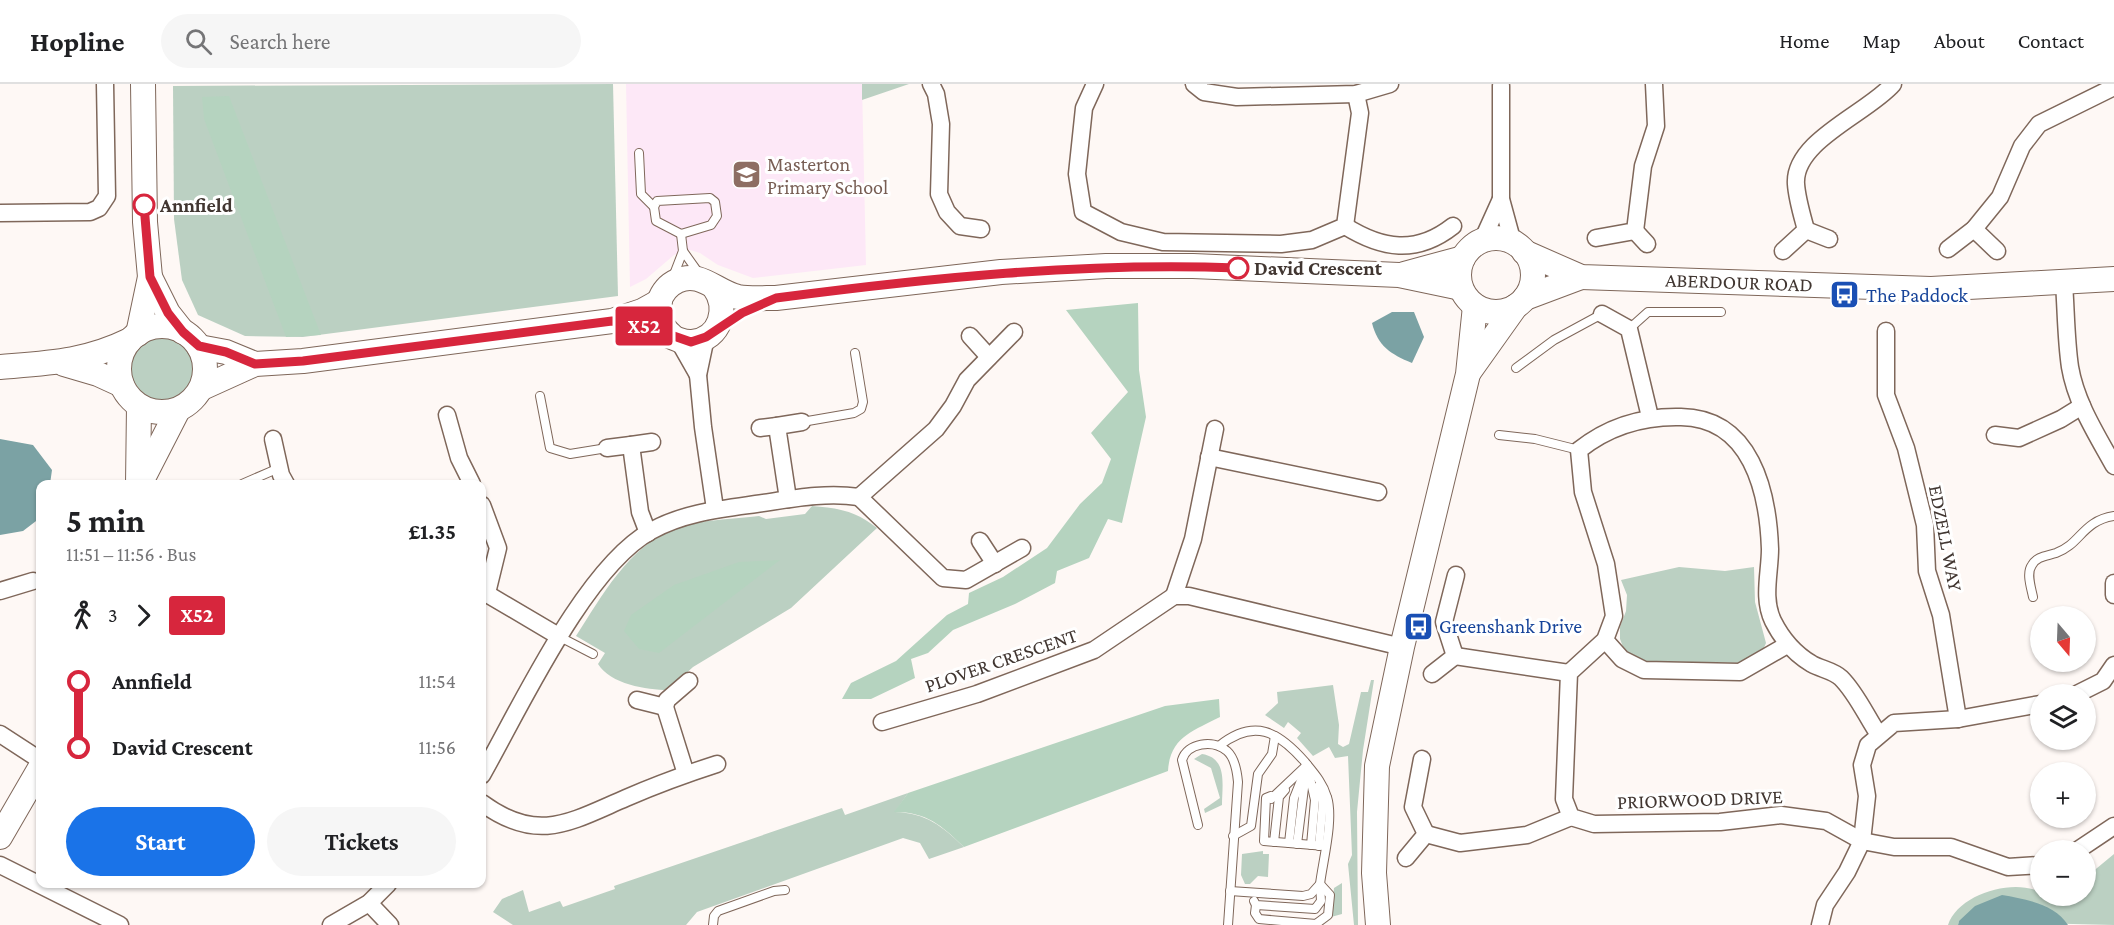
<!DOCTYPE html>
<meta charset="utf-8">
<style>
:root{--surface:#fff;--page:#f6f6f6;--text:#202124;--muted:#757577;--line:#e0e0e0;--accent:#1a73e8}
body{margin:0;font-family:"Crimson Pro",serif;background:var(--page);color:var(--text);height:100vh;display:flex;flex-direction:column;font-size:22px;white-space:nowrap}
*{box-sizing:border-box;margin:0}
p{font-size:20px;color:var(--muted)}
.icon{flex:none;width:33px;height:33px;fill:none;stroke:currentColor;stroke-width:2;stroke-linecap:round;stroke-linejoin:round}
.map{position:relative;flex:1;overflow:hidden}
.drawer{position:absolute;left:36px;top:396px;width:450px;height:408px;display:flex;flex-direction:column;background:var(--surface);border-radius:12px;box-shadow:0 2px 4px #0004}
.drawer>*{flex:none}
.badge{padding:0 12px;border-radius:4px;font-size:21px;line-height:39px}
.needle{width:39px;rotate:161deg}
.controls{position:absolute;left:2030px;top:522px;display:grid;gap:12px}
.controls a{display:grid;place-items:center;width:66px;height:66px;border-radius:50%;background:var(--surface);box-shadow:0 2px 4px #0004;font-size:30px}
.map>.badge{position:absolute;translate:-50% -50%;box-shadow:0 0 0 3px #fff}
.legs{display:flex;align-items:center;gap:9px;height:66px;padding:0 30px;font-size:20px}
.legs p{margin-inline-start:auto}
.summary{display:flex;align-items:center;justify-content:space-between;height:102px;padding:0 30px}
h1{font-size:33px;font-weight:700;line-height:45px}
.cta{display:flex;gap:12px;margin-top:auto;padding:12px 30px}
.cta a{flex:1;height:69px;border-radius:36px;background:var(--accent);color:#fff;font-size:24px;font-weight:700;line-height:69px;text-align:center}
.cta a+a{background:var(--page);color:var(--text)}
ul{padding:0 30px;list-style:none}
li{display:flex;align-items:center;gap:21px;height:66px;font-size:22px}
li i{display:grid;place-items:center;width:9px;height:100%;margin:0 8px;background:currentColor}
li i::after{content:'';width:15px;height:15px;margin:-8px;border:4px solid;border-radius:50%;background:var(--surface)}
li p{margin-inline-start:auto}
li:first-child i{background:linear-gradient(#0000 50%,currentColor 0)}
li:last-child i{background:linear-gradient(currentColor 50%,#0000 0)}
header{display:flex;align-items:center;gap:36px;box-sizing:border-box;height:84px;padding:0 30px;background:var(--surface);border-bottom:2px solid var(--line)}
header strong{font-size:28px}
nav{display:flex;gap:33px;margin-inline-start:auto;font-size:21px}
.search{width:420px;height:54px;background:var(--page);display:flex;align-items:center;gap:15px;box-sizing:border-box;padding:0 21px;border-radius:33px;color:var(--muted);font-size:22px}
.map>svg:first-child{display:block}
.education{fill:#fde8f7}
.green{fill:#bbd0c2}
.forest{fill:#b5d3bf}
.water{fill:#7ba2a4}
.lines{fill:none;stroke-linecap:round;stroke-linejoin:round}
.lane-casing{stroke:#7f675a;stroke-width:10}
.street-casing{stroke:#7f675a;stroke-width:19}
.secondary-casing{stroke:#7f675a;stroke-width:26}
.lane{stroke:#fff;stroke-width:8}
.street{stroke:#fff;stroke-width:16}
.secondary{stroke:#fff;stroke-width:24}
.line-1-casing{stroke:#fff;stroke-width:14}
.line-1{stroke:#d7263d;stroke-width:9}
.stop-1-dot{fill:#fff;stroke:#d7263d;stroke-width:3}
.labels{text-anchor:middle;stroke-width:6;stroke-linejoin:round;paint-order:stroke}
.education-label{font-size:20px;fill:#785e54;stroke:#fff;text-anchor:start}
.stop-label{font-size:20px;font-weight:bold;fill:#413631;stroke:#fff;text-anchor:start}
.street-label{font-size:20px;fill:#413631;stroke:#fff}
.transit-label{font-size:20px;fill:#164399;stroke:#fff;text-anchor:start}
</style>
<header>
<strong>Hopline</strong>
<div class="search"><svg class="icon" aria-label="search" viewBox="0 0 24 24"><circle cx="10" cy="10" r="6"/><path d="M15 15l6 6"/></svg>Search here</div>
<nav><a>Home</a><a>Map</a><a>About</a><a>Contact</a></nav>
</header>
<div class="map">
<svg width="2114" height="841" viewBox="0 0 2114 841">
<rect width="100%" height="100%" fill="#fef8f5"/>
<!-- education -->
<polygon class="education" points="626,0 862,0 866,181 753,194 718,181 700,169 690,166 674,171 646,195 630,203"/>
<!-- green -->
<g class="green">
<polygon points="613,0 618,212 303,253 245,252 198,231 182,196 174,135 173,2"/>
<polygon points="862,0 909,0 862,16"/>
<circle cx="163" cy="285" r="34"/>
<path d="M812 422C838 424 856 427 877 444L791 524 693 583 668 606C647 606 610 600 598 580L605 569 576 552C602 512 628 463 675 444 695 436 736 435 759 432L766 435 805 430Z"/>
<polygon points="1679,483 1725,487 1754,483 1755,518 1766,559 1763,566 1745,579 1642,577 1625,568 1620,555 1620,543 1626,527 1627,511 1621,496"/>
<polygon points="1371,596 1374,596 1363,666 1357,728 1358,841 1354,841 1348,780 1352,771 1348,672 1335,674 1329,663 1313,672 1297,654 1301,649 1288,638 1284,644 1265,631 1278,619 1277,608 1333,601 1339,641 1338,660 1343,663 1349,660 1361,608 1368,608"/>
<path d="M1202 670C1228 674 1222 701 1222 721L1205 729 1204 725 1220 714 1211 684 1194 675Z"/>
<path d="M908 709 895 728C926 729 942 742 964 763L929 775 920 759 903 754 697 828 686 841H513L493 828 502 815 523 806 529 828 560 817 563 823 615 805 614 802 842 724 845 731Z"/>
<polygon points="1263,767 1263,770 1269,770 1268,793 1258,792 1250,800 1245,800 1241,791 1242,770"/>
<path d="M2114 770V841L1959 837 1958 841H1948C1958 810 2013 794 2040 808V812H2048L2068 821 2073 812H2085V794Z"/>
<polygon points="1342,799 1342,830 1331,833 1334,804"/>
</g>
<!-- forest -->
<g class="forest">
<polygon points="229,12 321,251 286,253 204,35 202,13"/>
<polygon points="1138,219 1139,286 1146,333 1122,439 1108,435 1089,474 1057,487 1055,499 1015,520 953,546 928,569 911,575 915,594 871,615 842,615 851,599 896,577 947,531 968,520 969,509 1003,493 1047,464 1080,420 1102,399 1111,375 1091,349 1128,308 1066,226"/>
<polygon points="780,476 659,569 639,565 624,547 631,531 674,501 739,478"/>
<path d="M1219 615 1220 633C1193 647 1170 653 1168 687L964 763C941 741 927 728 894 728L908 709 1165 622Z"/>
</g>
<!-- water -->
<g class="water">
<path d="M1392 228H1414L1424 253 1412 279C1390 270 1378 262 1372 239Z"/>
<polygon points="0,355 33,361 52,386 50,400 40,400 40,434 23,447 0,451"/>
<path d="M2002 811C2025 815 2055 820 2068 841H1958L1959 837 1975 822Z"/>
</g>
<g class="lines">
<defs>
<g id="lane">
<polyline points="639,69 641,110 654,123"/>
<polygon points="710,114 715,118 717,132 711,141 681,150 656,137 654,123 657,117"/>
<polyline points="683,167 700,191"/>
<polyline points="673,193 683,167 681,150"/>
<polyline points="1629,245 1648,228 1721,228"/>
<polyline points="1516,284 1554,256 1602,230"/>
<polyline points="540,312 550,364 570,370 607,364"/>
<polyline points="802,338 854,329 861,325 863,318 855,269"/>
<polyline points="1499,351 1535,355 1579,366"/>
<polyline points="242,400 279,384"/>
<path d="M2033 513C2031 503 2026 489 2032 481 2037 472 2047 472 2056 469 2081 460 2082 437 2114 432"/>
<polyline points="560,553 593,570"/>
<path d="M1219 662C1254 634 1278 647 1305 678 1314 689 1323 699 1327 713 1334 735 1323 776 1320 800L1311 810 1303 812 1230 807"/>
<polyline points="1307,681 1315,716 1311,761"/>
<polyline points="1317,703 1323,717 1319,762"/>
<polyline points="1271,712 1266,714 1264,757 1325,762"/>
<polyline points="1271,715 1307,681"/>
<path d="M1198 741 1182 676C1187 659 1213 655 1227 667 1235 674 1237 687 1238 698L1228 841"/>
<polyline points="1233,752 1251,742 1258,690 1272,670 1275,652"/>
<polyline points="1274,758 1279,713 1285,706"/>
<polyline points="1289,759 1294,714 1306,684"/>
<polyline points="1297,760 1305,696"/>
<polyline points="1254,817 1256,821 1315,825 1321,817 1320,801"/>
<polyline points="1256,821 1255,829 1259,835 1316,840 1328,831 1330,811 1320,800"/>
<polyline points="713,841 714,832 718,827 774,807 785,806"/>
</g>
<g id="street">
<polyline points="931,0 936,10 941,40 939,110 947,128 960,142 981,145"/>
<polyline points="1095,0 1084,24 1077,90 1083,128 1121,148 1163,158 1281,160 1312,156 1345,142 1360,29 1356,10"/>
<polyline points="1194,0 1204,8 1237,13 1356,10 1390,0"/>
<polyline points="1501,2 1501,115 1513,159"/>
<polyline points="0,129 90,128 99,124 107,112 105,0"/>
<path d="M1345 142C1382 165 1416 171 1453 142"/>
<polyline points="1974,145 1997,167"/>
<polyline points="1806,146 1829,155"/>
<polyline points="1635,147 1647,160"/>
<polyline points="1596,154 1635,147 1643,82 1656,42 1654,0"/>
<polyline points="1482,157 1501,115"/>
<polyline points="1948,165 1974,145 2000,113 2022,62 2039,40 2114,3"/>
<path d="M1783 167 1806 146C1802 131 1797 115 1796 100 1793 57 1868 29 1893 0"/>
<path d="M2064 199C2066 227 2066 256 2070 283 2076 319 2097 351 2114 382"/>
<polyline points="1602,230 1629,245 1650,333"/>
<polyline points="1886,247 1886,311 1906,364 1925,441 1927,487 1941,531 1958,635"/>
<polyline points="970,252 989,273"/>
<polyline points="706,253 698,291 703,343 715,425"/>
<polyline points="677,254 698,291"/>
<polyline points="447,331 459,374 472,400"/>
<polyline points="760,344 777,342"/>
<polyline points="1995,351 2019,354 2061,335 2082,322"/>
<polyline points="273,355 281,391 286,400"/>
<polyline points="631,361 652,358"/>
<polyline points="607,364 631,361 640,428 648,449"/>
<polyline points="1209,373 1378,408"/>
<polyline points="859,413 936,345 953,322 967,296 1014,248"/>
<polyline points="859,413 943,494 966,496 1022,464"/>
<polyline points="788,415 777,342 802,338"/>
<polyline points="482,421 498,464 487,509"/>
<polyline points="980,457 995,480"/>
<polyline points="2114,499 2114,511"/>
<polyline points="0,507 33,497"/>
<polyline points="482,507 560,553"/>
<polyline points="1174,512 1193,455 1215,345"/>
<polyline points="1605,556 1622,575 1644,586 1740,588 1787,561"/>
<polyline points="1455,572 1569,589"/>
<polyline points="1432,590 1455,572 1444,538 1456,491"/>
<polyline points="2077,610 2103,597 2114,581"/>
<polyline points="637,616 665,623"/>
<polyline points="882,638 977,610 1094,566 1174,512 1189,512 1402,563"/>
<polyline points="0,650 40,676"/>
<path d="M1879 651C1866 632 1857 610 1841 594 1834 587 1821 585 1812 580 1795 570 1782 555 1773 537 1762 514 1770 489 1770 465 1768 407 1751 334 1681 333 1644 332 1609 342 1579 366L1583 408 1606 480 1614 532 1605 556 1569 589 1564 715 1571 733 1594 740 1720 738 1781 731 1826 737 1862 757 1894 763H1951L2008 783 2040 781"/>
<polyline points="686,690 665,623 667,616 689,597"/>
<path d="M482 691C520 624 585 483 651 447 683 429 720 425 756 420 791 415 824 408 859 413"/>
<path d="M482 719C538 760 570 738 626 714 656 701 686 690 717 680"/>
<polyline points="1426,750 1460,759 1527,751 1571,733"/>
<polyline points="2078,766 2114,742"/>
<polyline points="1406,774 1426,750 1413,723 1422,675"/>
<polyline points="0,781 120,841"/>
<polyline points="369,819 390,841"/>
<polyline points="331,841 369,819 388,800"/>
<polyline points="1820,841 1825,821 1847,788 1862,757 1867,712 1862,681 1868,661 1894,639 1958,635 2040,620"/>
</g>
<g id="secondary">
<circle cx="1496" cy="191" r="37"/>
<polyline points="1524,168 1581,193 1931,205 2114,195"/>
<polyline points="1404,190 1463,174"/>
<polyline points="150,193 168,229 183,248"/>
<polyline points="1525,214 1581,193"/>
<circle cx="162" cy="285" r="43"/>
<path d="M656 246C667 250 680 259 692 258 721 255 729 224 714 203"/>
<polyline points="138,250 150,193 145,138 143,0"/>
<path d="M671 251C661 242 656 232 659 218 662 209 668 201 677 197 700 186 716 208 738 213 749 215 764 214 776 214L1001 188 1106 182H1193L1399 191 1461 204"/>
<polyline points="199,263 226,268 255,280"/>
<polyline points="64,280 98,290 122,301"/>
<path d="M0 283C49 279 85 278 130 256"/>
<polyline points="1469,288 1516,222"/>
<polyline points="202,304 255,280 303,277 612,237 642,227 660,217"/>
<polyline points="138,400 139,322"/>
<polyline points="140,400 178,326"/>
<polyline points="0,753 40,684"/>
<polyline points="1378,841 1374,789 1377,682 1402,563 1468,290 1475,222"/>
</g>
</defs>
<!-- lane casing -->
<use href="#lane" class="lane-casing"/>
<!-- street casing -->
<use href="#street" class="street-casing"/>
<!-- secondary casing -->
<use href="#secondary" class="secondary-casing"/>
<!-- lane -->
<use href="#lane" class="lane"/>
<!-- street -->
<use href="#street" class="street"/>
<!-- secondary -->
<use href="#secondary" class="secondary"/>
</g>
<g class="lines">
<defs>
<path id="line-1" d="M144 121 150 193 168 229 183 248 199 262 226 268 255 280 303 277 612 237 642 241 691 258 706 253 742 229 776 214C929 194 1082 178 1238 184"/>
</defs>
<!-- line-1 casing -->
<use href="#line-1" class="line-1-casing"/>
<!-- line-1 -->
<use href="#line-1" class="line-1"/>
</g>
<!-- icons -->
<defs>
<symbol id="school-square" viewBox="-11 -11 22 22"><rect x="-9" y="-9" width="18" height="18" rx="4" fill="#8d6e63" stroke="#fff"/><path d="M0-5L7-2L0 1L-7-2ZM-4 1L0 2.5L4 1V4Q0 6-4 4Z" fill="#fff"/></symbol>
<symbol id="bus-square" viewBox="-11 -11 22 22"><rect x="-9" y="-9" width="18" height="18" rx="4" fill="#1a4fb4" stroke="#fff"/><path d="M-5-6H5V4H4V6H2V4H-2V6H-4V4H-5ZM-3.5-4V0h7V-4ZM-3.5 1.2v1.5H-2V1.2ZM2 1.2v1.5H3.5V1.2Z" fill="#fff"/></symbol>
</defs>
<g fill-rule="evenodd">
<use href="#school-square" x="730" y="74" width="33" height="33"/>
<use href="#bus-square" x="1828" y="194" width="33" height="33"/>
<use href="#bus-square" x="1402" y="526" width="33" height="33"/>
</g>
<!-- markers -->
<g class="stop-1-dot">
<circle cx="144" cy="121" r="10"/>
<circle cx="1238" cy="184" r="10"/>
</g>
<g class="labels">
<!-- education labels -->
<g class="education-label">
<text x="767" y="87">Masterton<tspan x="767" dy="23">Primary School</tspan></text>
</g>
<!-- stop labels -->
<g class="stop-label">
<text x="160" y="128">Annfield</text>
<text x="1254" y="191">David Crescent</text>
</g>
<!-- street labels -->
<g class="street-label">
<text transform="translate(1739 198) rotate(2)" y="7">ABERDOUR ROAD</text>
<text transform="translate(1946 454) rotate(79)" y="7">EDZELL WAY</text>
<text transform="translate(1001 576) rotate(-19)" y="7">PLOVER CRESCENT</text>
<text transform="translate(1700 715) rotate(-2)" y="7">PRIORWOOD DRIVE</text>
</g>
<!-- transit labels -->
<g class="transit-label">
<text x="1866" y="218">The Paddock</text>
<text x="1439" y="549">Greenshank Drive</text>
</g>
</g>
</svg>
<div class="controls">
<a><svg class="needle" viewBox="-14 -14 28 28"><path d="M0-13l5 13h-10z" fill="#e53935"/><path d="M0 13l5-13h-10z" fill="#757577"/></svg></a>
<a><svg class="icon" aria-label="layers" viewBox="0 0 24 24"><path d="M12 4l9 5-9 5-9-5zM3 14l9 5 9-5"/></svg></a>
<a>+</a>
<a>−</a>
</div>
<b class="badge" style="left:644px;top:242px;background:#d7263d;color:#fff">X52</b>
<section class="drawer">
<div class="summary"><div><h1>5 min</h1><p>11:51 – 11:56 · Bus</p></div><b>£1.35</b></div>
<div class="legs"><svg class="icon" aria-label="walk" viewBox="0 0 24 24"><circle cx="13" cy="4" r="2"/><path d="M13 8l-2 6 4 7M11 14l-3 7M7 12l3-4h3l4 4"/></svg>3<svg class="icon" aria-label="forward" viewBox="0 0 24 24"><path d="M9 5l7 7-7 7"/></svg><b class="badge" style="background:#d7263d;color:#fff">X52</b></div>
<ul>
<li><i style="color:#d7263d"></i><b>Annfield</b><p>11:54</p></li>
<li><i style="color:#d7263d"></i><b>David Crescent</b><p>11:56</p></li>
</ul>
<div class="cta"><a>Start</a><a>Tickets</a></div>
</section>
</div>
